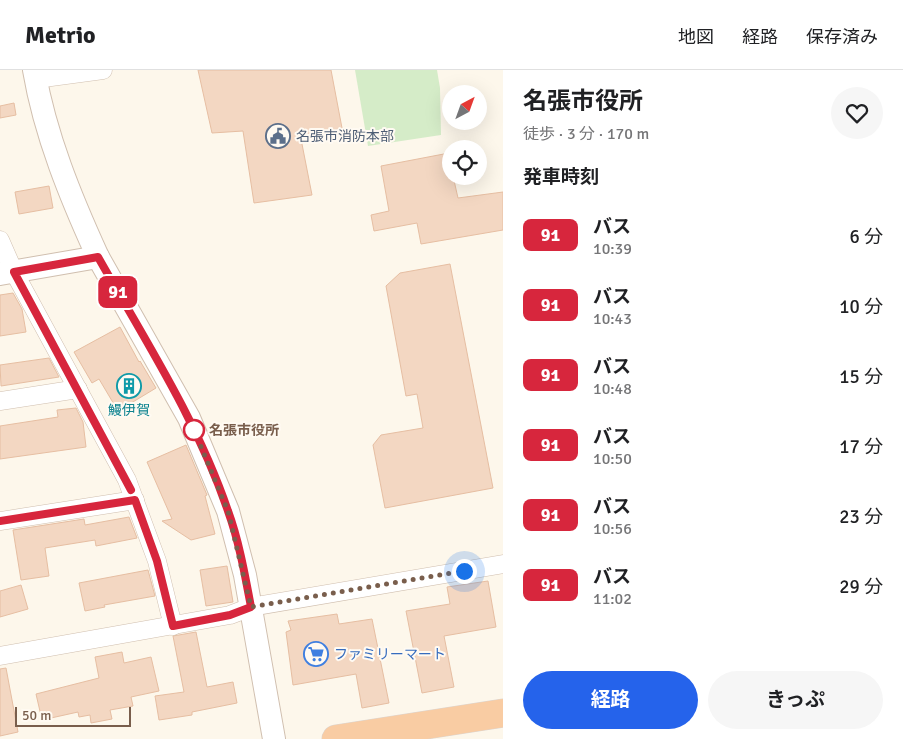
<!DOCTYPE html>
<html lang="ja">
<meta charset="utf-8">
<style>
:root{--surface:#fff;--page:#f6f6f6;--text:#202124;--muted:#757577;--line:#e0e0e0;--accent:#2563eb}
body{margin:0;font-family:Signika,"Noto Sans JP",sans-serif;background:var(--page);color:var(--text);height:100vh;display:flex;flex-direction:column;font-size:19px;white-space:nowrap}
*{box-sizing:border-box;margin:0}
p{font-size:16px;color:var(--muted)}
.icon{flex:none;width:28px;height:28px;fill:none;stroke:currentColor;stroke-width:2;stroke-linecap:round;stroke-linejoin:round}
.map{position:relative;flex:1;overflow:hidden}
.sheet{display:flex;flex-direction:column;background:var(--surface);width:400px}
.sheet>*{flex:none}
.badge{padding:0 10px;border-radius:8px;font-size:18px;line-height:32px}
.needle{width:32px;rotate:41deg}
.tools{position:absolute;left:442px;top:15px;display:grid;gap:10px}
.tools a{display:grid;place-items:center;width:45px;height:45px;border-radius:50%;background:var(--surface);box-shadow:0 5px 20px #0002;font-size:25px}
.scale{position:absolute;left:15px;bottom:12px;width:116px;box-sizing:border-box;padding-left:5px;border:2px solid #795e4c;border-top:0;font-size:14px;line-height:18px;white-space:nowrap;color:#795e4c;-webkit-text-stroke:4px #fffaf2;paint-order:stroke}
.you{position:absolute;width:25px;height:25px;margin:-12px;border:4px solid #fff;border-radius:50%;background:#1a73e8;box-shadow:0 0 0 8px #1a73e833}
.map>.badge{position:absolute;translate:-50% -50%;box-shadow:0 0 0 2px #fff}
h2{padding:0 20px;font-size:19px;line-height:45px}
.round{display:grid;place-items:center;flex:none;width:52px;height:52px;border-radius:26px;background:var(--page)}
.headline{display:flex;align-items:center;justify-content:space-between;height:85px;padding:0 20px}
h1{font-size:24px;font-weight:700;line-height:38px}
.primary-button{display:flex;gap:10px;margin-top:auto;padding:10px 20px}
.primary-button a{flex:1;height:58px;border-radius:30px;background:var(--accent);color:#fff;font-size:20px;font-weight:700;line-height:58px;text-align:center}
.primary-button a+a{background:var(--page);color:var(--text)}
ul{padding:0;list-style:none}
li{display:flex;align-items:center;gap:15px;height:70px;padding:0 20px}
li div{flex:1}
li b{display:block;font-size:19px}
li em{font-style:normal}
li .badge{min-width:55px;font-weight:700;text-align:center}
header{display:flex;align-items:center;gap:30px;box-sizing:border-box;height:70px;padding:0 25px;background:var(--surface);border-bottom:1px solid var(--line)}
header strong{font-size:24px}
nav{display:flex;gap:28px;margin-inline-start:auto;font-size:18px}
main{display:flex;flex:1;min-height:0}
.map>svg:first-child{display:block}
.green{fill:#d5ecc8}
.building{fill:#f3d7c2;stroke:#e6bea2}
.lines{fill:none;stroke-linecap:round;stroke-linejoin:round}
.minor-casing{stroke:#d0bfaf;stroke-width:19}
.tertiary-casing{stroke:#d0bfaf;stroke-width:24}
.trunk-casing{stroke:#dcd5d0;stroke-width:29}
.minor{stroke:#fff;stroke-width:18}
.tertiary{stroke:#fff;stroke-width:22}
.trunk{stroke:#f9cca3;stroke-width:28}
.line-casing{stroke:#fff;stroke-width:11}
.line{stroke:#d7263d;stroke-width:8}
.walk{stroke:#795e4c;stroke-width:5;stroke-dasharray:0 9}
.stop-dot{fill:#fff;stroke:#d7263d;stroke-width:2.5}
.labels{text-anchor:middle;stroke-width:4;stroke-linejoin:round;paint-order:stroke}
.service-label{font-size:14px;fill:#4e5e75;stroke:#fffaf2;text-anchor:start}
.culture-label{font-size:14px;fill:#0d838f;stroke:#fffaf2}
.stop-label{font-size:14px;font-weight:bold;fill:#795e4c;stroke:#fffaf2;text-anchor:start}
.shop-label{font-size:14px;fill:#366cbe;stroke:#fffaf2;text-anchor:start}
</style>
<header>
<strong>Metrio</strong>
<nav><a>地図</a><a>経路</a><a>保存済み</a></nav>
</header>
<main>
<div class="map">
<svg width="503" height="669" viewBox="0 0 503 669">
<rect width="100%" height="100%" fill="#fdf7eb"/>
<!-- green -->
<polygon class="green" points="355,0 437,0 440,18 441,65 368,76"/>
<!-- building -->
<g class="building">
<polygon points="198,0 331,0 342,58 301,69 312,125 254,133 243,61 212,63"/>
<polygon points="14,33 16,45 0,48 0,36"/>
<polygon points="449,83 451,106 453,106 458,128 503,122 503,160 421,174 417,153 374,161 371,145 389,141 381,96"/>
<polygon points="49,116 53,138 19,144 15,122"/>
<polygon points="450,194 493,418 385,438 373,375 381,365 423,358 417,324 406,326 386,216 400,203"/>
<polygon points="13,223 22,239 26,262 0,266 0,225"/>
<polygon points="120,257 139,292 140,291 156,318 118,341 99,309 92,313 74,282"/>
<polygon points="49,288 59,307 1,316 0,295"/>
<polygon points="76,338 83,352 86,377 0,389 0,356 58,347 57,340"/>
<polygon points="186,375 207,425 205,426 215,464 191,470 162,451 172,449 147,392"/>
<polygon points="129,447 137,468 96,476 95,470 45,478 49,506 21,510 13,460 84,449 85,455"/>
<polygon points="227,496 233,532 206,536 200,500"/>
<polygon points="148,500 155,526 104,535 105,537 85,541 79,513"/>
<polygon points="488,511 496,557 444,566 454,617 422,623 406,541 450,534 447,517"/>
<polygon points="21,515 28,539 0,547 0,521"/>
<polygon points="337,544 339,554 372,549 389,633 362,638 356,604 293,615 286,562 291,560 288,551"/>
<polygon points="196,562 207,617 233,612 237,633 192,642 192,645 159,650 155,626 184,622 173,566"/>
<polygon points="122,582 124,593 151,587 159,621 131,627 133,636 110,640 112,649 91,653 90,645 79,647 78,642 42,650 36,624 99,608 95,587"/>
<polygon points="6,598 18,662 0,666 0,599"/>
</g>
<g class="lines">
<defs>
<g id="minor">
<polyline points="36,9 103,0"/>
<polyline points="0,170 14,202 127,410 157,491 173,556"/>
<polyline points="0,331 78,319"/>
<polyline points="0,451 135,430"/>
<polyline points="0,586 230,545 251,537 503,494"/>
</g>
<g id="tertiary">
<path d="M34 0C45 65 71 128 98 187L189 348 228 441 245 505 274 669"/>
<polyline points="0,204 98,187"/>
</g>
<polyline id="trunk" points="336,669 503,643"/>
</defs>
<!-- minor casing -->
<use href="#minor" class="minor-casing"/>
<!-- tertiary casing -->
<use href="#tertiary" class="tertiary-casing"/>
<!-- trunk casing -->
<use href="#trunk" class="trunk-casing"/>
<!-- minor -->
<use href="#minor" class="minor"/>
<!-- tertiary -->
<use href="#tertiary" class="tertiary"/>
<!-- trunk -->
<use href="#trunk" class="trunk"/>
</g>
<g class="lines">
<defs>
<path id="line" d="M0 451 135 430 157 491 173 556 230 545 251 537C245 505 239 471 228 441 197 350 145 270 98 187L14 202 131 420"/>
</defs>
<!-- line casing -->
<use href="#line" class="line-casing"/>
<!-- line -->
<use href="#line" class="line"/>
<!-- walk -->
<polyline class="walk" points="194,360 228,441 251,537 464,501"/>
</g>
<!-- icons -->
<defs>
<symbol id="civic-ring" viewBox="-11 -11 22 22"><circle r="9.5" fill="#fffaf2" stroke="#5c6f8a" stroke-width="1.5"/><path d="M-.6-6.5H3V-4.5H.6V-3L4-1V1h2V6H-6V1h2V-1L-.6-3ZM-1.2 2.5V6h2.4V2.5Z" fill="#5c6f8a"/></symbol>
<symbol id="building-ring" viewBox="-11 -11 22 22"><circle r="9.5" fill="#fffaf2" stroke="#0f9aa8" stroke-width="1.5"/><path d="M-4-6H4V6H1V3H-1V6H-4ZM-2.5-4.3h1.7v1.8h-1.7ZM.8-4.3h1.7v1.8H.8ZM-2.5-1h1.7V.8h-1.7ZM.8-1h1.7V.8H.8Z" fill="#0f9aa8"/></symbol>
<symbol id="supermarket-ring" viewBox="-11 -11 22 22"><circle r="9.5" fill="#fffaf2" stroke="#3f7fe0" stroke-width="1.5"/><path d="M-6-5.5h2.5l.6 2H6L4.5 2H-2.5L-4.4-4H-6ZM-1.5 3.2a1.3 1.3 0 1 0 .1 0ZM3 3.2a1.3 1.3 0 1 0 .1 0Z" fill="#3f7fe0"/></symbol>
</defs>
<g fill-rule="evenodd">
<use href="#civic-ring" x="264" y="52" width="28" height="28"/>
<use href="#building-ring" x="115" y="302" width="28" height="28"/>
<use href="#supermarket-ring" x="302" y="570" width="28" height="28"/>
</g>
<!-- markers -->
<circle class="stop-dot" cx="194" cy="360" r="10"/>
<g class="labels">
<!-- service labels -->
<g class="service-label">
<text x="296" y="71">名張市消防本部</text>
</g>
<!-- culture labels -->
<g class="culture-label">
<text x="129" y="345">鰻伊賀</text>
</g>
<!-- stop labels -->
<g class="stop-label">
<text x="209" y="365">名張市役所</text>
</g>
<!-- shop labels -->
<g class="shop-label">
<text x="334" y="589">ファミリーマート</text>
</g>
</g>
</svg>
<div class="tools">
<a><svg class="needle" viewBox="-14 -14 28 28"><path d="M0-13l5 13h-10z" fill="#e53935"/><path d="M0 13l5-13h-10z" fill="#757577"/></svg></a>
<a><svg class="icon" aria-label="locate" viewBox="0 0 24 24"><circle cx="12" cy="12" r="6"/><path d="M12 2v4M12 18v4M2 12h4M18 12h4"/></svg></a>
</div>
<div class="scale">50 m</div>
<div class="you" style="left:464px;top:501px"></div>
<b class="badge" style="left:118px;top:222px;background:#d7263d;color:#fff">91</b>
</div>
<section class="sheet">
<div class="headline"><div><h1>名張市役所</h1><p>徒歩 · 3 分 · 170 m</p></div><a class="round"><svg class="icon" aria-label="heart" viewBox="0 0 24 24"><path d="M12 20l-8-8c-3-5 5-10 8-4 3-6 11-1 8 4z"/></svg></a></div>
<h2>発車時刻</h2>
<ul>
<li><span class="badge" style="background:#d7263d;color:#fff">91</span><div><b>バス</b><p>10:39</p></div><em>6 分</em></li>
<li><span class="badge" style="background:#d7263d;color:#fff">91</span><div><b>バス</b><p>10:43</p></div><em>10 分</em></li>
<li><span class="badge" style="background:#d7263d;color:#fff">91</span><div><b>バス</b><p>10:48</p></div><em>15 分</em></li>
<li><span class="badge" style="background:#d7263d;color:#fff">91</span><div><b>バス</b><p>10:50</p></div><em>17 分</em></li>
<li><span class="badge" style="background:#d7263d;color:#fff">91</span><div><b>バス</b><p>10:56</p></div><em>23 分</em></li>
<li><span class="badge" style="background:#d7263d;color:#fff">91</span><div><b>バス</b><p>11:02</p></div><em>29 分</em></li>
</ul>
<div class="primary-button"><a>経路</a><a>きっぷ</a></div>
</section>
</main>
